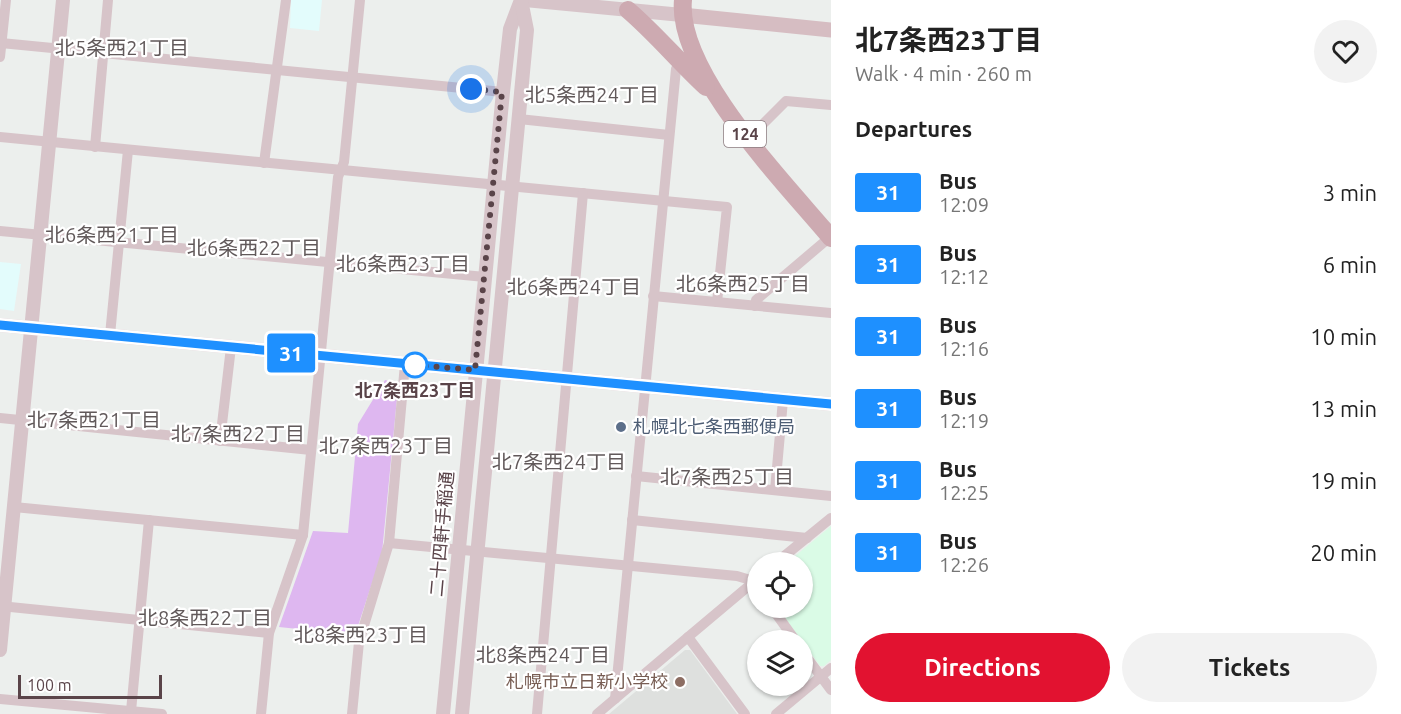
<!DOCTYPE html>
<meta charset="utf-8">
<style>
:root{--surface:#fff;--page:#f2f2f2;--text:#222;--muted:#767676;--accent:#e21230}
body{margin:0;font-family:Ubuntu,"Noto Sans JP",sans-serif;background:var(--page);color:var(--text);height:100vh;display:flex;flex-direction:column;font-size:22px;white-space:nowrap}
*{box-sizing:border-box;margin:0}
p{font-size:20px;color:var(--muted)}
.icon{flex:none;width:33px;height:33px;fill:none;stroke:currentColor;stroke-width:2;stroke-linecap:round;stroke-linejoin:round}
.map{position:relative;flex:1;overflow:hidden}
.sheet{display:flex;flex-direction:column;background:var(--surface);width:570px}
.sheet>*{flex:none}
.badge{padding:0 12px;border-radius:4px;font-size:21px;line-height:39px}
.buttons{position:absolute;left:747px;top:552px;display:grid;gap:12px}
.buttons a{display:grid;place-items:center;width:66px;height:66px;border-radius:50%;background:var(--surface);box-shadow:0 2px 4px #0004;font-size:30px}
.scale{position:absolute;left:18px;bottom:15px;width:144px;box-sizing:border-box;padding-left:6px;border:3px solid #5a4449;border-top:0;font-size:16px;line-height:21px;white-space:nowrap;color:#5a4449;-webkit-text-stroke:4px #fff;paint-order:stroke}
.you{position:absolute;width:30px;height:30px;margin:-15px;border:4px solid #fff;border-radius:50%;background:#1a73e8;box-shadow:0 0 0 9px #1a73e833}
.map>.badge{position:absolute;translate:-50% -50%;box-shadow:0 0 0 3px #fff}
h2{padding:0 24px;font-size:22px;line-height:54px}
.round{display:grid;place-items:center;flex:none;width:63px;height:63px;border-radius:32px;background:var(--page)}
.summary{display:flex;align-items:center;justify-content:space-between;height:102px;padding:0 24px}
h1{font-size:28px;font-weight:700;line-height:45px}
.cta{display:flex;gap:12px;margin-top:auto;padding:12px 24px}
.cta a{flex:1;height:69px;border-radius:36px;background:var(--accent);color:#fff;font-size:24px;font-weight:700;line-height:69px;text-align:center}
.cta a+a{background:var(--page);color:var(--text)}
ul{padding:0;list-style:none}
li{display:flex;align-items:center;gap:18px;height:72px;padding:0 24px}
li div{flex:1}
li b{display:block;font-size:22px}
li em{font-style:normal}
li .badge{min-width:66px;font-weight:700;text-align:center}
main{display:flex;flex:1;min-height:0}
.map>svg:first-child{display:block}
.commercial{fill:#e3fcfc}
.education{fill:#dee0de}
.medical{fill:#dafbe6}
.green{fill:#deb7f0}
.lines{fill:none;stroke-linecap:round;stroke-linejoin:round}
.minor{stroke:#d7c4c9;stroke-width:10}
.tertiary{stroke:#d7c4c9;stroke-width:14}
.secondary{stroke:#d6bdc2;stroke-width:15}
.primary{stroke:#cdaab1;stroke-width:18}
.line-casing{stroke:#fff;stroke-width:14}
.line{stroke:#1e90ff;stroke-width:9}
.walk{stroke:#5a4449;stroke-width:6;stroke-dasharray:0 10.8}
.stop-dot{fill:#fff;stroke:#1e90ff;stroke-width:3}
.service-dot{fill:#5c6f8a;stroke:#fff;stroke-width:2}
.education-dot{fill:#8d6e63;stroke:#fff;stroke-width:2}
.labels{text-anchor:middle;stroke-width:4.5;stroke-linejoin:round;paint-order:stroke}
.shield{fill:#fff;stroke:#8c7c80;stroke-width:1.5}
.shield-label{font-size:16px;font-weight:bold;fill:#5a4449}
.stop-label{font-size:18px;font-weight:bold;fill:#5a4449;stroke:#fff}
.service-label{font-size:18px;fill:#4e5e75;stroke:#fff;text-anchor:start}
.street-label{font-size:18px;fill:#5a4449;stroke:#fff}
.education-label{font-size:18px;fill:#785e54;stroke:#fff;text-anchor:end}
.neighbourhood-label{font-size:20px;fill:#61595a;stroke:#fff}
</style>
<main>
<div class="map">
<svg width="831" height="714" viewBox="0 0 831 714">
<rect width="100%" height="100%" fill="#ecefed"/>
<!-- commercial -->
<g class="commercial">
<polygon points="291,0 322,0 319,31 290,28"/>
<polygon points="0,262 21,264 14,311 0,309"/>
</g>
<!-- education -->
<polygon class="education" points="685,650 690,650 737,714 609,714"/>
<!-- medical -->
<polygon class="medical" points="831,526 831,660 824,666 820,666 778,608 802,608 802,562 788,562"/>
<!-- green -->
<polygon class="green" points="385,380 396,383 398,388 382,553 355,635 279,627 313,531 348,533 358,424"/>
<g class="lines">
<!-- minor -->
<g class="minor">
<polyline points="1,43 503,92"/>
<polyline points="0,57 6,0"/>
<polyline points="519,119 669,135"/>
<polyline points="0,137 727,207 717,302"/>
<polyline points="749,138 786,101 831,105"/>
<polyline points="95,147 108,0"/>
<polyline points="264,163 286,0"/>
<polyline points="0,231 485,277"/>
<polyline points="653,296 831,313"/>
<polyline points="755,306 756,300 830,237"/>
<polyline points="110,335 128,150"/>
<polyline points="0,418 311,450"/>
<polyline points="220,441 231,347"/>
<polyline points="636,476 831,496"/>
<polyline points="775,490 783,400"/>
<polyline points="14,507 303,535"/>
<polyline points="632,520 807,538"/>
<polyline points="389,543 737,576 747,579 758,587"/>
<polyline points="777,562 831,518"/>
<polyline points="0,606 269,633"/>
<polyline points="772,608 795,640"/>
<polyline points="802,651 831,690"/>
<polyline points="0,699 162,714"/>
<polyline points="615,699 676,69 681,63"/>
<polyline points="131,711 149,520"/>
<polyline points="261,714 269,633 303,535 338,177 344,162 360,0"/>
<polyline points="352,714 359,642 389,543 405,364"/>
<polyline points="537,714 583,193"/>
<polyline points="597,714 688,637"/>
<polyline points="745,714 688,637 757,579"/>
<polyline points="776,714 831,668"/>
</g>
<!-- tertiary -->
<g class="tertiary">
<polyline points="525,0 682,15"/>
<polyline points="0,325 831,404"/>
<polyline points="0,650 63,0"/>
<polyline points="443,714 503,92 510,29 521,0"/>
<polyline points="462,714 527,30 521,0"/>
</g>
<!-- secondary -->
<polyline class="secondary" points="682,15 831,30"/>
<!-- primary -->
<g class="primary">
<path d="M683 0C676 72 786 184 831 238"/>
<path d="M628 10C656 34 679 62 706 87"/>
</g>
</g>
<g class="lines">
<defs>
<polyline id="line" points="0,325 831,404"/>
</defs>
<!-- line casing -->
<use href="#line" class="line-casing"/>
<!-- line -->
<use href="#line" class="line"/>
<!-- walk -->
<polyline class="walk" points="415,365 475,370 502,92 471,89"/>
</g>
<!-- markers -->
<circle class="stop-dot" cx="415" cy="365" r="12"/>
<circle class="service-dot" cx="621" cy="427" r="6"/>
<circle class="education-dot" cx="680" cy="682" r="6"/>
<g class="labels">
<!-- shield labels -->
<rect class="shield" x="724" y="121" width="42" height="26" rx="4.5"/>
<g class="shield-label">
<text x="745" y="140">124</text>
</g>
<!-- stop labels -->
<g class="stop-label">
<text x="415" y="397">北7条西23丁目</text>
</g>
<!-- service labels -->
<g class="service-label">
<text x="633" y="433">札幌北七条西郵便局</text>
</g>
<!-- street labels -->
<g class="street-label">
<text transform="translate(442 534) rotate(-85)" y="6">二十四軒手稲通</text>
</g>
<!-- education labels -->
<g class="education-label">
<text x="668" y="688">札幌市立日新小学校</text>
</g>
<!-- neighbourhood labels -->
<g class="neighbourhood-label">
<text x="122" y="55">北5条西21丁目</text>
<text x="592" y="102">北5条西24丁目</text>
<text x="112" y="242">北6条西21丁目</text>
<text x="254" y="255">北6条西22丁目</text>
<text x="403" y="271">北6条西23丁目</text>
<text x="743" y="291">北6条西25丁目</text>
<text x="574" y="294">北6条西24丁目</text>
<text x="94" y="427">北7条西21丁目</text>
<text x="238" y="441">北7条西22丁目</text>
<text x="386" y="453">北7条西23丁目</text>
<text x="559" y="469">北7条西24丁目</text>
<text x="727" y="484">北7条西25丁目</text>
<text x="205" y="625">北8条西22丁目</text>
<text x="361" y="642">北8条西23丁目</text>
<text x="543" y="662">北8条西24丁目</text>
</g>
</g>
</svg>
<div class="buttons">
<a><svg class="icon" aria-label="locate" viewBox="0 0 24 24"><circle cx="12" cy="12" r="6"/><path d="M12 2v4M12 18v4M2 12h4M18 12h4"/></svg></a>
<a><svg class="icon" aria-label="layers" viewBox="0 0 24 24"><path d="M12 4l9 5-9 5-9-5zM3 14l9 5 9-5"/></svg></a>
</div>
<div class="scale">100 m</div>
<div class="you" style="left:471px;top:89px"></div>
<b class="badge" style="left:291px;top:353px;background:#1e90ff;color:#fff">31</b>
</div>
<section class="sheet">
<div class="summary"><div><h1>北7条西23丁目</h1><p>Walk · 4 min · 260 m</p></div><a class="round"><svg class="icon" aria-label="heart" viewBox="0 0 24 24"><path d="M12 20l-8-8c-3-5 5-10 8-4 3-6 11-1 8 4z"/></svg></a></div>
<h2>Departures</h2>
<ul>
<li><span class="badge" style="background:#1e90ff;color:#fff">31</span><div><b>Bus</b><p>12:09</p></div><em>3 min</em></li>
<li><span class="badge" style="background:#1e90ff;color:#fff">31</span><div><b>Bus</b><p>12:12</p></div><em>6 min</em></li>
<li><span class="badge" style="background:#1e90ff;color:#fff">31</span><div><b>Bus</b><p>12:16</p></div><em>10 min</em></li>
<li><span class="badge" style="background:#1e90ff;color:#fff">31</span><div><b>Bus</b><p>12:19</p></div><em>13 min</em></li>
<li><span class="badge" style="background:#1e90ff;color:#fff">31</span><div><b>Bus</b><p>12:25</p></div><em>19 min</em></li>
<li><span class="badge" style="background:#1e90ff;color:#fff">31</span><div><b>Bus</b><p>12:26</p></div><em>20 min</em></li>
</ul>
<div class="cta"><a>Directions</a><a>Tickets</a></div>
</section>
</main>
